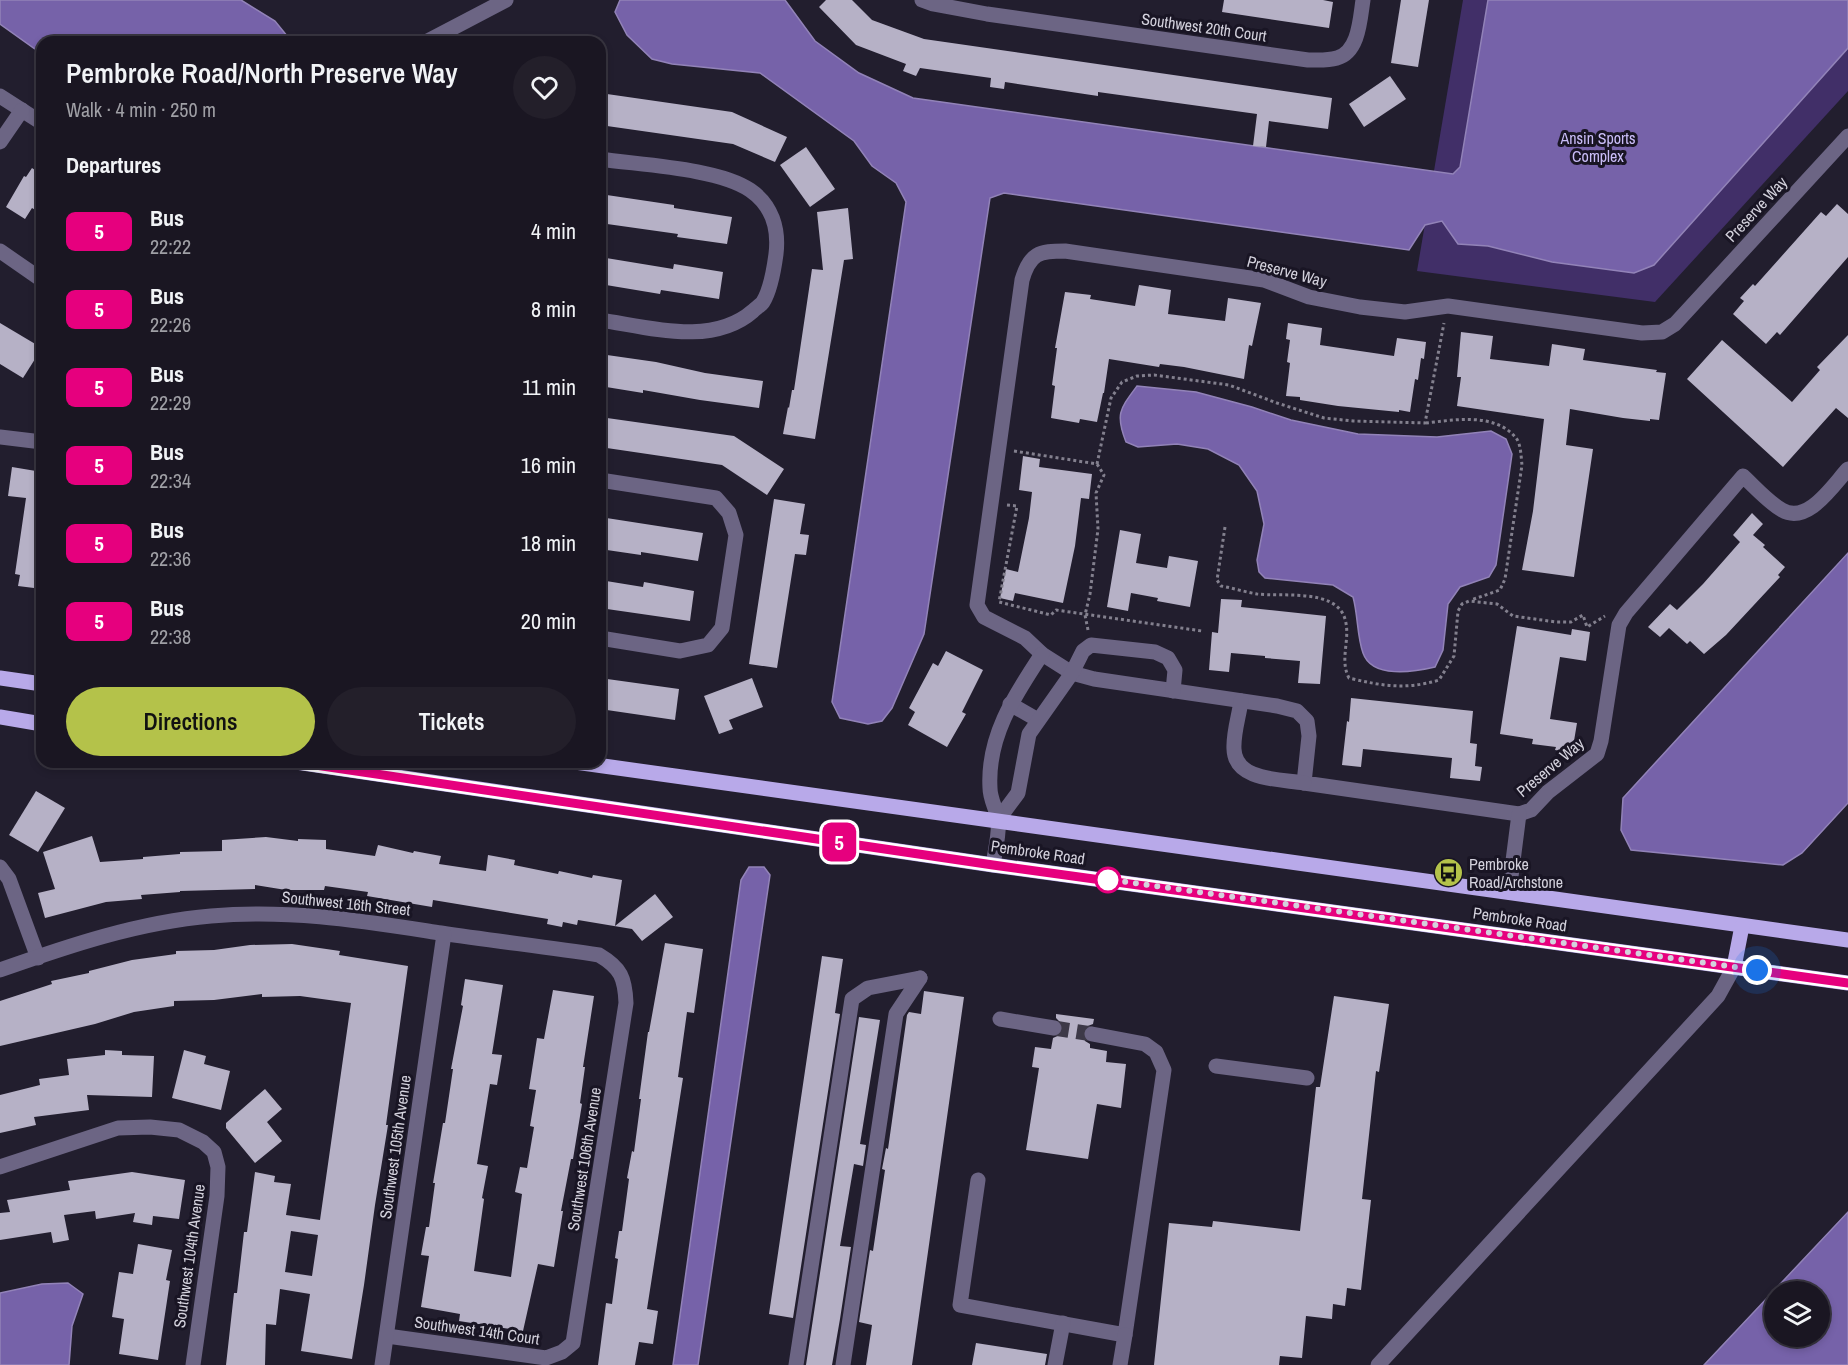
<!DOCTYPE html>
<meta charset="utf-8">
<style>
:root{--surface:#1a1622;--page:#231f2a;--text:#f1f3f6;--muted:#9f9fa5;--line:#383540;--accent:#b4c24a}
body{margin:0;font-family:"Archivo Narrow",sans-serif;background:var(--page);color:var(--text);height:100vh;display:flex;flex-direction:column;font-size:22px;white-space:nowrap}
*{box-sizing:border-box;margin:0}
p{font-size:20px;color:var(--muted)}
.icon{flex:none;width:33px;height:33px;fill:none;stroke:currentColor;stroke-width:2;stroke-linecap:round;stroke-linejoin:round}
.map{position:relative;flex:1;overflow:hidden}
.panel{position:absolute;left:36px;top:36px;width:570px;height:732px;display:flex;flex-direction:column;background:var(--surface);border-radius:18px;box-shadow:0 3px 9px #0003,0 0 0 2px var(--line)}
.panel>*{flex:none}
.badge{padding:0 12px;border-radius:9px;font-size:21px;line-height:39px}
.buttons{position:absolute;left:1764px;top:1281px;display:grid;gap:12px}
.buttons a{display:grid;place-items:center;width:66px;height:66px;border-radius:50%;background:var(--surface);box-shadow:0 3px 9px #0003,0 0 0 2px var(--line);font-size:30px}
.you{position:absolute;width:30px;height:30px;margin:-15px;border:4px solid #fff;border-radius:50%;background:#1a73e8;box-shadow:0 0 0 9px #1a73e833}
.map>.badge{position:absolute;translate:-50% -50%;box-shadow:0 0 0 3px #fff}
h2{padding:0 30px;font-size:22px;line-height:54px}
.round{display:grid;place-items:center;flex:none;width:63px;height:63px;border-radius:32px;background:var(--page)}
.headline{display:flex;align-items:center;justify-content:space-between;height:102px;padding:0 30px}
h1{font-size:28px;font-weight:600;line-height:45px}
.cta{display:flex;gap:12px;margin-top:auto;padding:12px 30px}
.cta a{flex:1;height:69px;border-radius:36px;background:var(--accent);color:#111;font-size:24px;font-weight:600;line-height:69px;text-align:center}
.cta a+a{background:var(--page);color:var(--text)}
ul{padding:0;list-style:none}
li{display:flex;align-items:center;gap:18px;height:78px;padding:0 30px}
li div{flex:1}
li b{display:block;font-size:22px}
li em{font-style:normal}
li .badge{min-width:66px;font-weight:700;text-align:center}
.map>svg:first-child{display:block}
.green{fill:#412f68}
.water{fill:#7662a9;stroke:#9283b8;stroke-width:1.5;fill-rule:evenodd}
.building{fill:#b6b1c6;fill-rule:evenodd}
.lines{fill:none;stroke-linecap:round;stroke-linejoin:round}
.minor-tunnel{stroke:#3d3948;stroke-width:15;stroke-dasharray:15 8;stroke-linecap:butt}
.path{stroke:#83808e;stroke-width:3;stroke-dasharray:3 3;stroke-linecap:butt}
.minor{stroke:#6c6584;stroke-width:15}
.major{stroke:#b8a9e9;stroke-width:15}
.line-casing{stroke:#fff;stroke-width:14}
.line{stroke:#e6007e;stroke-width:9}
.walk{stroke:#d3d1dc;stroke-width:6;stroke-dasharray:0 10.8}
.stop-dot{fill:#fff;stroke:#e6007e;stroke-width:3}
.labels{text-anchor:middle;stroke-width:6;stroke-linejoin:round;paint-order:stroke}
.street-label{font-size:16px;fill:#d3d1dc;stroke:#191524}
.park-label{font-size:16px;fill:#cabdf8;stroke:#191524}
.poi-label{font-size:16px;fill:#d3d1dc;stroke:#191524;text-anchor:start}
</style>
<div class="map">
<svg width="1848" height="1365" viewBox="0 0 1848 1365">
<rect width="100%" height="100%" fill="#221e2e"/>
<!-- green -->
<polygon class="green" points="1463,0 1848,0 1848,91 1655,302 1417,271"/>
<!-- water -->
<g class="water">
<polygon points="0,0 241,0 275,21 292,42 42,42 42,54 0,24"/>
<polygon points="620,0 785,0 815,41 859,73 913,98 1453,174 1460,167 1488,0 1848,0 1848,48 1654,265 1634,273 1552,262 1488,246 1458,244 1442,221 1425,225 1409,250 1004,193 990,198 924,634 892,708 882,721 868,724 840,718 832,702 906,202 896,183 872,166 854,141 760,73 672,64 652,59 627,35 615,12"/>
<path d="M1137 386 1196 392 1252 407 1291 420 1358 434 1437 437 1491 431 1506 439 1512 454 1496 565 1489 577 1460 587 1448 604 1443 650 1435 667C1414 672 1372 679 1363 653 1357 636 1358 615 1353 597L1333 585 1265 578 1259 572 1257 560 1264 524 1257 491 1239 465 1208 449 1177 444 1138 447 1126 442C1115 414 1120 409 1137 386Z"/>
<polygon points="1848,553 1848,803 1802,853 1783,865 1631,850 1621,830 1623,798"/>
<polygon points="749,867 764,867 770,875 698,1365 673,1365 741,880"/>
<path d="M1848 1212V1365H1704ZM1774 1292H1820V1336H1774Z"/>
<polygon points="68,1283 83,1294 72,1326 69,1365 0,1365 0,1293 42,1284"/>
</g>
<!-- building -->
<g class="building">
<polygon points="826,0 852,0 872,20 924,39 1332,98 1328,129 1269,121 1266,147 1253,146 1257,114 1098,92 1098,96 1005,82 1004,89 990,87 991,78 920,68 916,76 903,71 906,64 856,45 819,7"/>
<polygon points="1224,0 1323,0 1333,2 1329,28 1222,12"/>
<polygon points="1401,0 1429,0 1418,67 1391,63"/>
<polygon points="1390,76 1406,99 1364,127 1349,104"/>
<polygon points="600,93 732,112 787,137 775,162 733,144 600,125"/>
<polygon points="806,147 835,189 810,207 780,165"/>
<polygon points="32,168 42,175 42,214 32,208 25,219 6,207 24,176 26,177"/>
<polygon points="600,194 674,205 674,208 732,217 727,244 677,237 678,234 600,223"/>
<polygon points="1837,204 1848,214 1848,257 1780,335 1777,332 1766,344 1733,314 1744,301 1740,298 1753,284 1755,286 1821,212 1826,216"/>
<polygon points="848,208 853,259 844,260 815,439 783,434 788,407 789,408 792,390 794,390 812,269 823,270 817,212"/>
<polygon points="600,257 673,269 674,264 723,272 719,299 661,290 660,294 600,284"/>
<polygon points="1139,285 1171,290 1168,314 1225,321 1228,298 1261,303 1252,346 1249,345 1244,379 1184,367 1160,364 1159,367 1109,359 1104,393 1103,393 1097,422 1080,419 1079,423 1051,418 1055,386 1052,385 1057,348 1055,348 1065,292 1091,295 1090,299 1135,306"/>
<polygon points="0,323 42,348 23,378 0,364"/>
<polygon points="1288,323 1322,328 1320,345 1360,351 1394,356 1397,338 1426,342 1424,359 1421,358 1418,380 1415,379 1410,412 1399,410 1399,412 1338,406 1300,400 1300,397 1286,396 1290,363 1287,362 1290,340 1286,339"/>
<polygon points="1461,332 1493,336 1490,359 1549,366 1552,344 1585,349 1583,360 1657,370 1656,372 1666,373 1659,420 1650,419 1650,421 1623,418 1570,409 1566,445 1593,449 1574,577 1522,570 1533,511 1544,419 1457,406 1461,377 1457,377"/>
<polygon points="1848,335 1848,418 1836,408 1783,467 1687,379 1722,340 1792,402 1820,370 1817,367"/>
<polygon points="600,354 656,362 705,373 763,381 759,408 700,400 643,390 643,393 600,386"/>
<polygon points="600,417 734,436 784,469 767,495 722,465 600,447"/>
<polygon points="1023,456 1040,459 1039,467 1092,474 1089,499 1081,498 1075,546 1063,603 1015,593 1013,601 1000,598 1006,569 1018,572 1029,518 1032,492 1019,490"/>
<polygon points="12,467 42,472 42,589 18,586 20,575 15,574 26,498 8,496"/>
<polygon points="774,499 805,504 800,534 809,535 806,555 795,554 777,668 749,664"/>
<polygon points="1752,513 1763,524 1753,535 1765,545 1763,547 1785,567 1778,575 1780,577 1726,635 1704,654 1690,641 1687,644 1669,628 1660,637 1648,627 1670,604 1677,610 1703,584 1740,542 1733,535"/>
<polygon points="600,517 703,533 698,561 641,552 641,555 600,549"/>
<polygon points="1120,530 1141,534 1136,563 1167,568 1169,556 1198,561 1190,607 1157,601 1158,598 1131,593 1128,611 1107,607"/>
<polygon points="600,580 643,587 644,582 694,591 690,621 600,608"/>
<polygon points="1221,599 1242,600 1241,607 1326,616 1320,684 1298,683 1300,661 1265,658 1265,656 1231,653 1229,672 1209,670 1212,632 1218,633"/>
<polygon points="1517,626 1571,635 1572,629 1590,632 1586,661 1560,657 1550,719 1577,723 1572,753 1555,750 1556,747 1532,744 1533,739 1500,734"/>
<polygon points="946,651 983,670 962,712 966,714 947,747 908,725 915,712 909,708 933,663 938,666"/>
<polygon points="600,678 679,689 675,720 600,709"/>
<polygon points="752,678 763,707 729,720 733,729 719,734 704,696"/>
<polygon points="1351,698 1473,711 1470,743 1477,744 1475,766 1482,767 1480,781 1450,778 1452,758 1363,749 1361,767 1342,765 1347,721 1349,722"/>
<polygon points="36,791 65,808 38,852 9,835"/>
<polygon points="92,836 100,862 143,859 143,857 180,854 180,852 222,851 222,840 266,837 298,841 298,839 326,840 326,849 375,856 378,845 413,853 414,851 441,856 439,864 486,871 488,855 515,860 514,865 558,874 559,871 592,878 593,875 622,880 615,926 655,894 673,917 642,941 632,929 578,920 577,925 563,922 562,927 547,924 548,919 433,900 432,907 367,896 368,892 325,886 324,890 286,890 255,885 255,889 180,891 180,892 141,895 142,899 106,902 45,918 38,893 55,889 43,852"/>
<polygon points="665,943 703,949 694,1013 687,1012 678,1077 683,1078 647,1309 658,1311 653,1344 639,1342 635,1365 598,1365 606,1303 612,1304 618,1259 615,1258 619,1231 622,1231 629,1179 627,1178 632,1151 634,1152 641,1099 639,1099 648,1032 649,1032"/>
<path d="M292 944 340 951 339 955 408 966 386 1125H388L375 1205 364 1285 352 1359 301 1351 310 1294 280 1289 276 1325 266 1324 265 1365H226L234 1293H237L244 1232H247L255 1172 275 1176 274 1182 291 1184 286 1215 320 1220 351 1003 300 996 262 997V994L214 1000 174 1001V1006L134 1012 95 1024 0 1046V1001L52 984 51 981 89 973V971L132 960 176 954V951L214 950 250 945ZM291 1231 318 1235 312 1276 285 1272Z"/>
<polygon points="822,956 843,959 835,1013 840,1014 793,1318 769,1314"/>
<polygon points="465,979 503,985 492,1054 502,1055 497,1085 490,1084 477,1164 488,1166 482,1198 484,1199 474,1271 511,1277 522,1194 515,1192 520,1167 527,1168 534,1127 530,1126 536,1090 529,1089 537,1038 544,1039 553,990 594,996 583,1067 585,1067 580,1103 582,1104 573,1159 571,1159 561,1211 563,1211 554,1267 538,1264 523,1331 459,1321 460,1314 421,1307 429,1256 421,1255 426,1227 429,1227 435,1183 433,1183 443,1123 445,1123 453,1069 451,1069 463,1006 461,1005"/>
<polygon points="924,991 964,997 912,1365 866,1365 872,1325 859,1322 870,1250 873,1251 885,1170 882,1169 886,1148 888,1149 907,1015 909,1012 921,1014"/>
<polygon points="1334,996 1389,1004 1379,1072 1376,1071 1362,1199 1371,1200 1361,1290 1347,1288 1345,1306 1333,1304 1332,1319 1306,1316 1302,1358 1280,1356 1279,1365 1154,1365 1169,1223 1212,1227 1213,1221 1300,1231 1316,1087 1320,1087"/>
<polygon points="1056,1014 1094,1019 1093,1024 1085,1027 1082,1033 1085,1041 1090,1044 1090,1048 1107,1051 1106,1062 1126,1064 1121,1108 1097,1104 1088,1159 1026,1150 1039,1068 1032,1067 1035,1047 1051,1049 1053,1038 1062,1034 1063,1025 1056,1018"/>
<polygon points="859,1017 880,1020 860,1144 866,1145 863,1166 854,1164 840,1246 851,1247 840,1319 832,1365 806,1365"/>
<polygon points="105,1050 122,1051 122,1055 154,1056 152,1097 87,1095 89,1110 34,1117 36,1125 0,1133 0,1095 40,1085 39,1079 69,1075 67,1059 105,1055"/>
<polygon points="184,1050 206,1056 204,1064 230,1071 221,1110 172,1098"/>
<polygon points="265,1089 282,1109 267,1122 282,1141 255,1163 226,1128 226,1123"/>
<polygon points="132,1172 185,1180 179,1219 153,1216 152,1225 133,1222 135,1213 96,1219 95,1211 64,1215 69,1240 53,1243 51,1232 0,1240 0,1213 10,1212 7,1200 70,1190 68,1181"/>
<polygon points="138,1244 172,1250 166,1280 170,1281 158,1360 119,1354 124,1319 112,1317 119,1272 133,1274"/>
<polygon points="976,1343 1047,1354 1045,1365 972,1365"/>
</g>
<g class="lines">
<!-- minor-tunnel -->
<polyline class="minor-tunnel" points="1054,1028 1092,1034"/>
<!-- path -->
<g class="path">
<path d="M1426 423C1454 420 1495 412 1516 438 1521 444 1521 457 1522 465L1505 579 1500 590 1471 600"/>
<polyline points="1014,451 1097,464 1111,398 1122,382 1137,376 1154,375 1229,385 1277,403 1324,418 1353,421 1425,423 1444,323"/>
<polyline points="1007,505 1017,506 999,602 1051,615 1056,610 1202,631"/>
<path d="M1225 527 1217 580 1221 586C1233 588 1245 592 1257 594 1282 597 1336 588 1345 619 1351 639 1339 659 1349 678 1382 686 1406 690 1439 680L1454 656 1458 611 1462 604 1469 601 1497 604 1513 616 1556 622H1571L1583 615 1587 627 1605 616"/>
<polyline points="1088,630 1085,615 1090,594 1098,529 1096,493 1104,475 1097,464"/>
</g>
<!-- minor -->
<g class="minor">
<path d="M922 0 933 4 987 14 1308 60C1317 60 1327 61 1337 58 1359 52 1360 19 1363 0"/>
<polyline points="426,42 506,0"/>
<polyline points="0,96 42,123"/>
<path d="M1848 136 1675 324 1662 332 1642 333 1448 306 1405 312 1360 307 1309 297 1264 280 1065 251C1039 251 1030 253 1022 280L977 605 984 617 1025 638 1042 654 1072 673 1094 679 1277 706 1297 711 1307 721 1309 736 1304 783 1519 814 1531 810 1548 792 1597 754 1601 741 1619 625 1626 613 1743 476C1755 487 1768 502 1782 510 1808 525 1833 485 1848 469"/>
<polyline points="0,142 22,110"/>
<path d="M600 159C640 165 718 168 750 190 772 205 779 229 776 254 774 269 771 289 763 302 761 305 756 308 753 311 712 347 648 327 600 320"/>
<polyline points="0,251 42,280"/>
<polyline points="0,437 42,442"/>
<polyline points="600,480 716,498 729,513 736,535 722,628 708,645 680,651 600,638"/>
<path d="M1241 701C1239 716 1233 734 1234 749 1235 781 1280 779 1304 783"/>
<polyline points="1010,704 1038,720"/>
<polyline points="998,820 1018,793 1029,734 1072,673 1083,651 1091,645 1155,652 1168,658 1175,670 1173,691"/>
<path d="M993 865C995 851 1000 832 998 819 996 808 990 799 990 788 987 736 1015 695 1042 654"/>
<polyline points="0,867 9,879 38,958"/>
<polyline points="1509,892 1519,814"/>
<path d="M0 970C68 946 139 922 211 916 291 909 362 921 441 933 494 941 547 947 599 955 621 968 625 978 626 1003L573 1343 562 1352 546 1358 387 1336"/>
<polyline points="1000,1019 1054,1028"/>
<polyline points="1216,1066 1307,1078"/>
<polyline points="0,1167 118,1128 150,1127 179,1130 203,1142 214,1152 218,1167 217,1196 193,1365"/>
<polyline points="978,1180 960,1305 1125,1335 1164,1070 1156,1052 1145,1044 1092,1034"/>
<polyline points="382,1365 444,934"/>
<polyline points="796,1365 852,999 868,988 920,978"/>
<polyline points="843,1365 896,1014 920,978"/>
<polyline points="1055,1365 1063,1323"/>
<polyline points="1120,1365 1125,1335"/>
<polyline points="1378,1365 1718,996 1734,967"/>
</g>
<!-- major -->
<g class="major">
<polyline points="0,678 42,684"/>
<polyline points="0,717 42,724"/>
<polyline points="296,762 993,865 1848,983"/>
<polyline points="575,762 1848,940"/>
<polyline points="1734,967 1742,926"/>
</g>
</g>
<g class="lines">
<defs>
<polyline id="line" points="295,762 993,865 1848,983"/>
</defs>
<!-- line casing -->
<use href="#line" class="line-casing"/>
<!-- line -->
<use href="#line" class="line"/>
<!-- walk -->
<polyline class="walk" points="1108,880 1106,879 1757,970"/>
</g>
<!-- icons -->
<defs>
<symbol id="bus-disc" viewBox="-11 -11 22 22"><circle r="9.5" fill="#b4c24a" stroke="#191524"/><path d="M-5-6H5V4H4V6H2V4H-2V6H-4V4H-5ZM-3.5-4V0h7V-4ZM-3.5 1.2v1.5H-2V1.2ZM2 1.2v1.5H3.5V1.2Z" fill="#111"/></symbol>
</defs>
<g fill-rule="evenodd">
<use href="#bus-disc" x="1432" y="856" width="33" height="33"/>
</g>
<!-- markers -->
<circle class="stop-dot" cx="1108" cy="880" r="12"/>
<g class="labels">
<!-- street labels -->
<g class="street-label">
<text transform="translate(1204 27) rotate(8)" y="6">Southwest 20th Court</text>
<text transform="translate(1756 209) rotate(-47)" y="6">Preserve Way</text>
<text transform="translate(1287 271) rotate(15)" y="6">Preserve Way</text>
<text transform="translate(1550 767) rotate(-40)" y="6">Preserve Way</text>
<text transform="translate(1038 852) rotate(8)" y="6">Pembroke Road</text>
<text transform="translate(346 903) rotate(6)" y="6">Southwest 16th Street</text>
<text transform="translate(1520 919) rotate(8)" y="6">Pembroke Road</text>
<text transform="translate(395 1147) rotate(-82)" y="6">Southwest 105th Avenue</text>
<text transform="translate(584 1159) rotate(-81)" y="6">Southwest 106th Avenue</text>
<text transform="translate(189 1256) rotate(-82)" y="6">Southwest 104th Avenue</text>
<text transform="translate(477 1330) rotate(8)" y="6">Southwest 14th Court</text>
</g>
<!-- park labels -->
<g class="park-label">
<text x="1598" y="144">Ansin Sports<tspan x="1598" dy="18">Complex</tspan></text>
</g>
<!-- poi labels -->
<g class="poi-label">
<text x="1469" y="870">Pembroke<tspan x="1469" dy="18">Road/Archstone</tspan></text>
</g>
</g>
</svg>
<div class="buttons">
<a><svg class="icon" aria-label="layers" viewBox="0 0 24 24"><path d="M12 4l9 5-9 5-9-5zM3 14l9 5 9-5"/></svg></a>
</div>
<div class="you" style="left:1757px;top:970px"></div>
<b class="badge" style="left:839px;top:842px;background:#e6007e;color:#fff">5</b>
<section class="panel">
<div class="headline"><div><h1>Pembroke Road/North Preserve Way</h1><p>Walk · 4 min · 250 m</p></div><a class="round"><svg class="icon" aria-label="heart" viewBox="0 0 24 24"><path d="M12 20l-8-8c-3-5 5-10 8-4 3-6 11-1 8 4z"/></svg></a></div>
<h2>Departures</h2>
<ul>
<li><span class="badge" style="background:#e6007e;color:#fff">5</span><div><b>Bus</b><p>22:22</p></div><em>4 min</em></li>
<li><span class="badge" style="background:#e6007e;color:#fff">5</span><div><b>Bus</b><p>22:26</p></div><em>8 min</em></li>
<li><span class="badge" style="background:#e6007e;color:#fff">5</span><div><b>Bus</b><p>22:29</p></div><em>11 min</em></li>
<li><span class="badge" style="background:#e6007e;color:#fff">5</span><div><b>Bus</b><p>22:34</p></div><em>16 min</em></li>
<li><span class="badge" style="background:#e6007e;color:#fff">5</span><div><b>Bus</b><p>22:36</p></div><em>18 min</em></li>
<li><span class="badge" style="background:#e6007e;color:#fff">5</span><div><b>Bus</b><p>22:38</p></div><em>20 min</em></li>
</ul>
<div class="cta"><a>Directions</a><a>Tickets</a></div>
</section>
</div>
